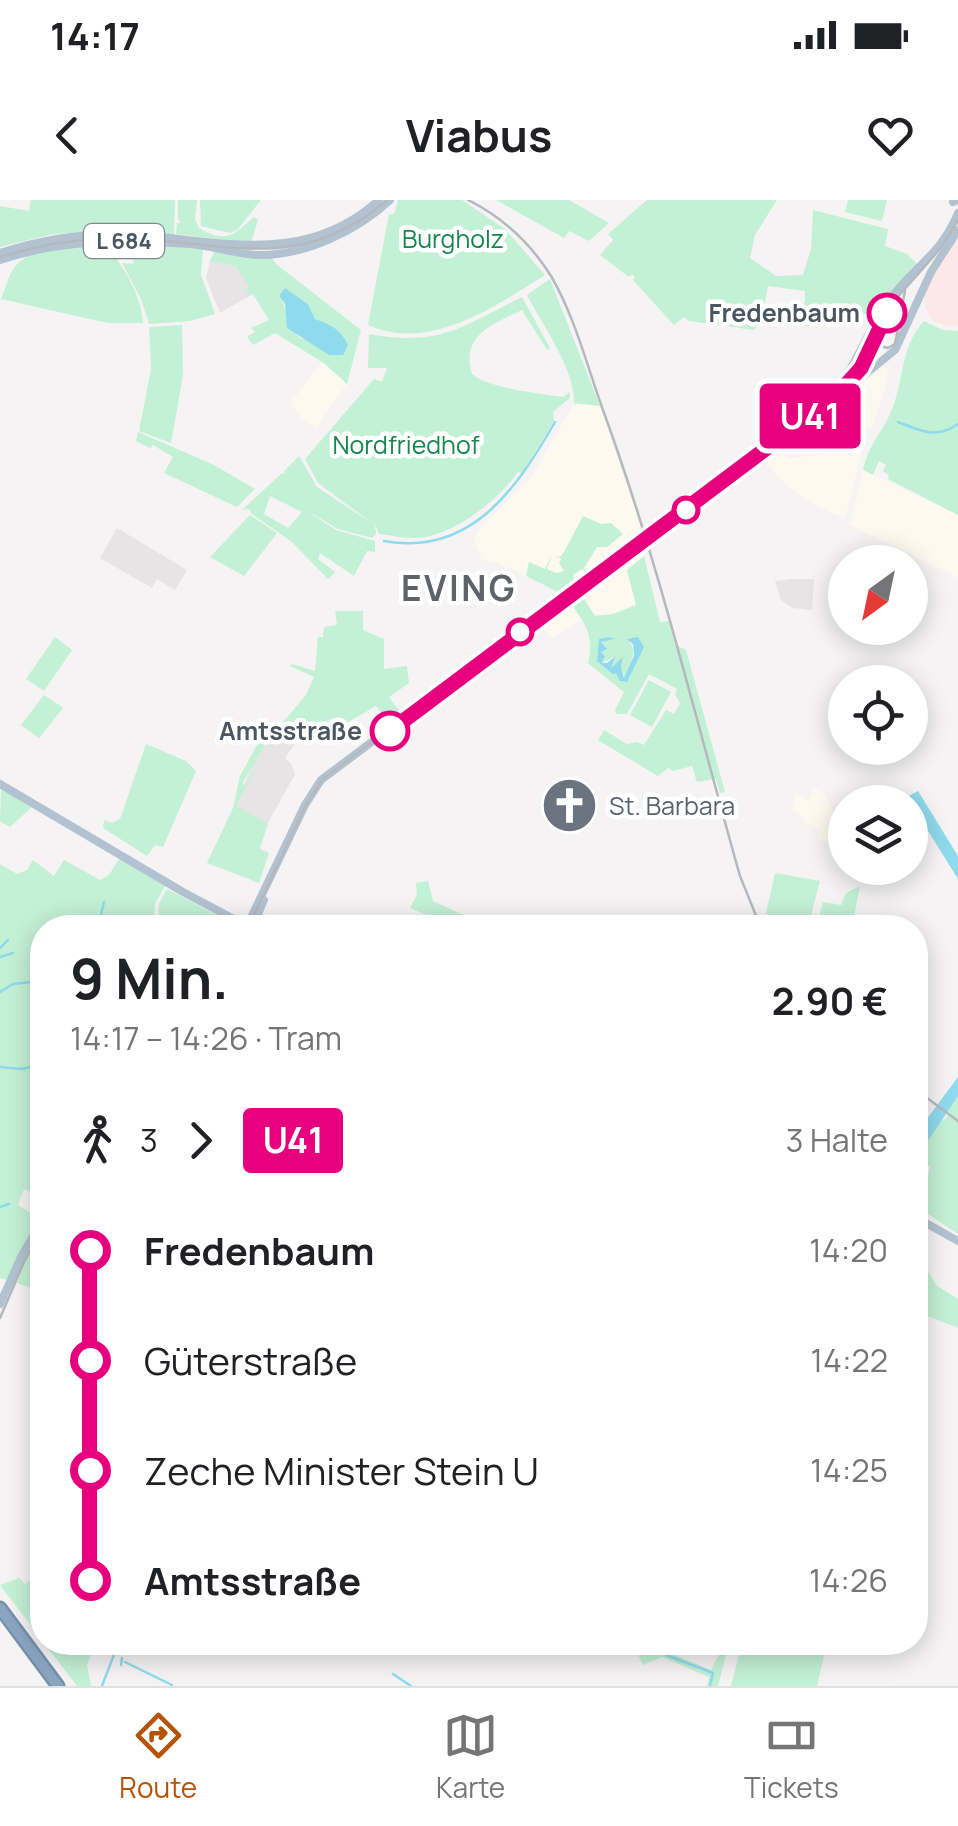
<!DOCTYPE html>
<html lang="de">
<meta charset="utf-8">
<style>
:root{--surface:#fff;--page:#f6f6f6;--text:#202124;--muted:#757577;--line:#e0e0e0;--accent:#b45309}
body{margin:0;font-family:Manrope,sans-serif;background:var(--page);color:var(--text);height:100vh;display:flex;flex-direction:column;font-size:38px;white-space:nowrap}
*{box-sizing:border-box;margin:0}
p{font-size:32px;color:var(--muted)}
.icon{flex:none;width:55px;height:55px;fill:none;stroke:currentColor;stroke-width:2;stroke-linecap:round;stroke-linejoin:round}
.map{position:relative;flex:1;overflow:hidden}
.side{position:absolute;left:30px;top:715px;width:898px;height:740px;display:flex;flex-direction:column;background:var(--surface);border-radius:40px;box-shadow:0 5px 25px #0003}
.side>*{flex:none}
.badge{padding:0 20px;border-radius:8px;font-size:35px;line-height:65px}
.needle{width:65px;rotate:213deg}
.fabs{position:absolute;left:828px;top:345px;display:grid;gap:20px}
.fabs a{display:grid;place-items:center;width:100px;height:100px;border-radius:50%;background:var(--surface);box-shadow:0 5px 25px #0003;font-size:50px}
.map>.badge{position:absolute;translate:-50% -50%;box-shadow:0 0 0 5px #fff}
.legs{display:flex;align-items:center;gap:15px;height:110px;padding:0 40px;font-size:32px}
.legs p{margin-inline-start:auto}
.headline{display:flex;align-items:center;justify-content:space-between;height:170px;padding:0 40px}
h1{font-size:55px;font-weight:700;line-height:75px}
ul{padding:0 40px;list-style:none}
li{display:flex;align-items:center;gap:35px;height:110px;font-size:38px}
li i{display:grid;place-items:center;width:15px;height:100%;margin:0 12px;background:currentColor}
li i::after{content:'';width:25px;height:25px;margin:-12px;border:8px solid;border-radius:50%;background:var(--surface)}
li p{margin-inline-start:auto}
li:first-child i{background:linear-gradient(#0000 50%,currentColor 0)}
li:last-child i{background:linear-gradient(currentColor 50%,#0000 0)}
.status{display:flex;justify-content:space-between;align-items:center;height:70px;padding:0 50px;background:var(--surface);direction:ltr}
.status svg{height:28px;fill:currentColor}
header{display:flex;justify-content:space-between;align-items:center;height:130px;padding:0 40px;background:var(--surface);font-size:45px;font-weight:700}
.tab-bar{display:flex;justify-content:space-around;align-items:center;height:140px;border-top:2px solid var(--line);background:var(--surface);font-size:28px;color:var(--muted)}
.tab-bar a{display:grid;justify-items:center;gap:5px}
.tab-bar .current{color:var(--accent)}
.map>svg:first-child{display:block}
.commercial{fill:#fdf9ef}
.education{fill:#e6e4e5}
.medical{fill:#fce8e6}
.green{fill:#c3f1d5;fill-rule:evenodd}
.water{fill:#90daee}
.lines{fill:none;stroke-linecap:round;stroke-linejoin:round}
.stream{stroke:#90daee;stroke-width:2.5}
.highway-casing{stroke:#7690ad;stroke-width:15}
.major{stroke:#b3c2d1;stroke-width:8}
.highway{stroke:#8ba5c1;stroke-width:10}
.tram{stroke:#b5b8bd;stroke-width:2.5}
.rail{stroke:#b5b8bd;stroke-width:2.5}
.line-1-casing{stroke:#fff;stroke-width:22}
.line-1{stroke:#e6007e;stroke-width:15}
.stop-1-dot{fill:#fff;stroke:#e6007e;stroke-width:5}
.labels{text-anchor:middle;stroke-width:9;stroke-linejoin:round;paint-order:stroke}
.shield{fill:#fff;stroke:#808990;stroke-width:2.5}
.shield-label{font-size:22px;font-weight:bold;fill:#4a5661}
.park-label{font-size:25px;fill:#17864f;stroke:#fff}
.stop-label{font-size:25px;font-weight:bold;fill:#4a5661;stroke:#fff;text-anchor:end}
.worship-label{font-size:25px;fill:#5b616d;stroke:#fff;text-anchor:start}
.district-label{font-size:35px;font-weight:bold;letter-spacing:2.5px;fill:#5f6368;stroke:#fff}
</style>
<div class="status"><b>14:17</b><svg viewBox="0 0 49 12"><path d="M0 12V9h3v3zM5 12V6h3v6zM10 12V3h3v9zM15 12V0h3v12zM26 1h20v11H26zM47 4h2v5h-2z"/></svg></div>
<header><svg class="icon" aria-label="back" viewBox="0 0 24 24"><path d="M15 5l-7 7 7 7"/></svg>Viabus<svg class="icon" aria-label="heart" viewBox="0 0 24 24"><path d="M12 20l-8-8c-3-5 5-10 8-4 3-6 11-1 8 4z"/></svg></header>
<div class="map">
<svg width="958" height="1486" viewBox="0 0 958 1486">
<rect width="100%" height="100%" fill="#f5f3f3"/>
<!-- commercial -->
<g class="commercial">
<polygon points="322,162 347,184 316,228 301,217 290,203"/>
<polygon points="884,167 888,170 885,189 872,228 843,231 836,222 825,230 815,217"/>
<polygon points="588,204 600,206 644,336 641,348 644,356 627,370 636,404 613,414 595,415 580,394 570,402 582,419 552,438 537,425 561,393 495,362 482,360 474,341 477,332 532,276 573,205"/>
<polygon points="778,245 788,258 839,253 851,256 852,251 862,252 845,319 805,300 780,279 762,258"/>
<polygon points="863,270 958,315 958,378 850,325"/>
<polygon points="814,589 824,593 833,610 829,643 817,638 820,630 804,622 804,617 792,611 795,593 809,600"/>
</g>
<!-- education -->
<g class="education">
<polygon points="210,61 236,65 253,94 220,113 206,78"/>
<polygon points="117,328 187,370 175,390 157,379 152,388 100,358"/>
<polygon points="792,379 814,379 812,410 793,408 781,400 775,381"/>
<polygon points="280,527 293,535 290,540 295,544 285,558 291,563 295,574 268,623 235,606 256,555 272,529"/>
</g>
<!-- medical -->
<polygon class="medical" points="958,37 958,126 946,126 933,121 926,109 924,96 927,83"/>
<!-- green -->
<g class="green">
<polygon points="31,0 175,0 174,35 96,32 53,34 0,47 0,6 29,11"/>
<path d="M178 0H197L195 19 199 28C226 44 234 35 254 17L258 20 251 43 176 34 177 23H181L178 19Z"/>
<polygon points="200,0 261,0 238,29 230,33 201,26"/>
<path d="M398 0H462L505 29 545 75C493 108 429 152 368 125L389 14H394Z"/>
<polygon points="496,0 569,0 609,23 589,41 569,31 564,38"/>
<polygon points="647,0 777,0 755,35 750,58 776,76 803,75 811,49 813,10 888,29 885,46 907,54 918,65 893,88 871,123 870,114 852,114 851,124 787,127 788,113 796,114 805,102 805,91 768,86 762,120 754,130 689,121 684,117 674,125 633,80 635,77 632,74 629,77 600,55 613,40 608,34"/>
<polygon points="848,0 887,0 882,21 845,12"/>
<polygon points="138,45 203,48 201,75 215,114 190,121 149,124 141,99 122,63 133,64"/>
<path d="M106 46C124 66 142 97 143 123H108L1 99C5 90 8 76 14 68 32 43 79 47 106 46Z"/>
<path d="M214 52 272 58 276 64 361 130 347 184 324 163 275 133 253 145 247 137 255 132 251 128 269 120 253 94 249 95 246 89 249 87 236 66 210 61ZM285 88 308 104 315 119C329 125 348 131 347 149L300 138C283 123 290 112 279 96Z"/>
<path d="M550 79 600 206 574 203C576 171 542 124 527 95Z"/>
<path d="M522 97 550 148 547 150 522 110C493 124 460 135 472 174 490 189 539 193 563 197L570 192V198L553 212 554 221 522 273 518 272C498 301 450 339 412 338 401 338 390 335 379 334L375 324 376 334 372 338 338 329 304 309 336 330 375 341V352L367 351 354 376 320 353 318 359 335 372 328 379 292 342 252 314 249 309 242 310 282 273 285 274 284 271 299 256 317 287 373 324 318 283 305 259 374 179 382 182 387 168H368L369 134C440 147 461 127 522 97ZM270 296 302 312 288 328 264 314Z"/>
<path d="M924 121 943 130 958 131V315L888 279 889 275 883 271 886 265 879 261 873 275 863 270C869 244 880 236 890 214 905 182 899 148 924 121Z"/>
<polygon points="182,125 183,175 171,243 139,231 151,169 149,127"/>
<polygon points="138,232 214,265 255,289 237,307 164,273 173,257 153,245 150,248 136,241"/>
<polygon points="250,315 277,333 244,376 210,357"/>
<polygon points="583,316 601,324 611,323 623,334 607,347 597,347 584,368 587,372 582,369 573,375 577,385 560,393 526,376 529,362 545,369 552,354 547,369 556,373 564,371 559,363 561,359 555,356 560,357 564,352"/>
<path d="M644 356 660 422 669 421 675 445 686 450 725 592 720 593 716 579 697 582 692 566 673 571 668 568 658 576 598 540 604 530 627 544 637 542 644 545 666 510 674 514 680 503 675 494 677 489 649 474 627 514H617L615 510 624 492 588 463C595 436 585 423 569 401L581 394 595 416 613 414 636 405 627 370ZM609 437 613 440 601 441 606 449 601 452 605 457 602 463 616 456 611 469 623 458 621 467 625 478C631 463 639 450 626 438H638L643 447 627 482 620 481 616 474H611L597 461 599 439Z"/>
<polygon points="335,411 363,411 363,430 384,439 384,469 407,466 409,483 389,497 403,516 391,525 376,506 341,526 330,519 321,533 311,532 304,540 280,526 306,495 314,477 290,466 292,464 315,471 318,437 323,437 324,427 337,425"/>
<polygon points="55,437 72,450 44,491 26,479"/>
<polygon points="649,480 671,492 652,527 630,515"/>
<polygon points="44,495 63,508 39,538 21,525"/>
<polygon points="269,523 275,527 243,582 244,587 260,561 236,606 268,623 260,649 269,653 259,683 207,663 233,608 240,576"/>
<polygon points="146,544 186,561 196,571 163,647 155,645 147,656 103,628 104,620 112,623 120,619"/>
<polygon points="1,588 33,606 10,627 0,621"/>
<polygon points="121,656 165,686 155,704 154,727 42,728 42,997 24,989 18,1005 42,1020 24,1061 42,1032 42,1110 32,1107 36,1090 17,1083 24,1063 12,1087 9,1081 0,1078 0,664 17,674 27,670 33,660 54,676 64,660 100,680 109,675"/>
<polygon points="775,673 820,681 808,727 784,727 766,713"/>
<polygon points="428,681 433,701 490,727 455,727 410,708 417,695 416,683"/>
<polygon points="860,686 852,727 816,727 823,702 841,705 846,693"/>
<polygon points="167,689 228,721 225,727 208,722 204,727 157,727 159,703"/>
<polygon points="958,896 958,1034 922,1010 930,966 920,965 915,980 915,960 940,919 944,920 950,913 947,910"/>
<polygon points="918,1053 936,1085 958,1099 958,1128 915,1111 915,1054"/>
<polygon points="42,1371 42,1392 35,1398 42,1409 42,1440 0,1385 19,1378 25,1384"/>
<polygon points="44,1443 82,1443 93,1448 87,1465 91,1486 77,1486"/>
<polygon points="633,1443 658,1443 665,1451 711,1470 725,1443 729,1443 718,1486 707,1486 709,1477 662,1457 643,1465"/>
<polygon points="742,1443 827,1443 817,1486 731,1486"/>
</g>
<!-- water -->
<g class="water">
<path d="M285 88 308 104 315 119C330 124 342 130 348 145L343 155H329L287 128 285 104 279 96Z"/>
<polygon points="609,437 615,439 601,442 607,449 601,452 605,456 602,463 607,463 616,456 611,468 623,457 621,467 624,478 634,456 633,444 626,439 638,437 644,447 627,482 620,481 616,474 612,474 597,461 599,439"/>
<polygon points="918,591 958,656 958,679 907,597"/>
<polygon points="958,877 958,896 915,960 915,935"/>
</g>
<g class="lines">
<!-- stream -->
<g class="stream">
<path d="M898 222C919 230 936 240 958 224"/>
<path d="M384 341C471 357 517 288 555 222"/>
<polyline points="98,728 104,702"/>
<polyline points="0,748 8,740"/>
<polyline points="0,757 13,753"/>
<polyline points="35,765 33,771 38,776"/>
<polyline points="0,792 13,784 31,782 42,774"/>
<polyline points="0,867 21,869 42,865"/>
<polyline points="0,1007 9,1004"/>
<polyline points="653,1442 666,1455 713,1473 710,1486"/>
<polyline points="125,1462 172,1485"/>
<polyline points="121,1465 122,1458"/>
<polyline points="393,1474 411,1486"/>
<polyline points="102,1486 118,1444"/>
</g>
<defs>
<polyline id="highway" points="0,1408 58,1486"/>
</defs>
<!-- highway casing -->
<use href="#highway" class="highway-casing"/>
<!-- major -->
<g class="major">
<polyline points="953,2 958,0"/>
<path d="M0 53C40 40 80 33 122 34 215 38 301 70 379 0"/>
<path d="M0 60C63 39 125 40 190 44 213 46 235 54 258 55 304 56 357 31 390 0"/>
<polyline points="830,203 895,150 931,72 958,30"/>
<polyline points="497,451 570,397"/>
<polyline points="0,584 183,692 247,726"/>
<path d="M246 728 305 605 321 580 469 469 533 415 591 378 826 201C855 172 864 136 887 103 912 67 940 57 958 13"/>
<polyline points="252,728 264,700"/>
<polyline points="915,1017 958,1041"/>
<polyline points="0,1104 22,1055 42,1021"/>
</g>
<!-- highway -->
<use href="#highway" class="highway"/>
<!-- tram -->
<g class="tram">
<polyline points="877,132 876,139 880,146 888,148 895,144 905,91"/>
<path d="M248 728 306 605 323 579 536 417 591 380 835 196C863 171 868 137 889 108 912 77 941 55 958 19"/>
<polyline points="0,1118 24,1062 42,1030"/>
</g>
<!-- rail -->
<g class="rail">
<path d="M468 0C502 17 531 44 551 76 575 117 587 166 603 210 659 363 696 521 740 676L761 728"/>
<path d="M0 57C40 45 80 37 122 38 224 41 299 76 387 0"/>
<polyline points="915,889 958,921"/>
</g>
</g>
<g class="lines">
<defs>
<polyline id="line-1" points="390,531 836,196 861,168 887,113"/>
</defs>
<!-- line-1 casing -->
<use href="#line-1" class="line-1-casing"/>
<!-- line-1 -->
<use href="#line-1" class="line-1"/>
</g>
<!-- icons -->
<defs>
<symbol id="church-disc" viewBox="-11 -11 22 22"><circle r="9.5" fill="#6b7280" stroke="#fff"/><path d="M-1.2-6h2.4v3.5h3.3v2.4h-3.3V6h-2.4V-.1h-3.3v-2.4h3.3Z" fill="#fff"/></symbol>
</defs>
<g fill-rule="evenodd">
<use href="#church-disc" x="538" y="574" width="63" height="63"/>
</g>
<!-- markers -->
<g class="stop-1-dot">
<circle cx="887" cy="113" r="18"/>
<circle cx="686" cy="310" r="12"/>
<circle cx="520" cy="432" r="12"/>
<circle cx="390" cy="531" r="18"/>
</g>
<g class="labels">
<!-- shield labels -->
<rect class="shield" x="84" y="24" width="80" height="34" rx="8"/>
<g class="shield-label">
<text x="124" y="49">L 684</text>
</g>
<!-- park labels -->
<g class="park-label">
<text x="453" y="48">Burgholz</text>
<text x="406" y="254">Nordfriedhof</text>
</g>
<!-- stop labels -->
<g class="stop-label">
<text x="860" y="122">Fredenbaum</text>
<text x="362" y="540">Amtsstraße</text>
</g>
<!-- worship labels -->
<g class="worship-label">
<text x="609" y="615">St. Barbara</text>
</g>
<!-- district labels -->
<g class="district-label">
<text x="459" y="401">EVING</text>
</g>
</g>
</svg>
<div class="fabs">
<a><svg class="needle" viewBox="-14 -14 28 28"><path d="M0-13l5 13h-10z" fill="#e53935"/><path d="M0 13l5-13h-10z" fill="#757577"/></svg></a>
<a><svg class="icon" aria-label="locate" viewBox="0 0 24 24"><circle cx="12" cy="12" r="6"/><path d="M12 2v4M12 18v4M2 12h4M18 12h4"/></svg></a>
<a><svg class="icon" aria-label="layers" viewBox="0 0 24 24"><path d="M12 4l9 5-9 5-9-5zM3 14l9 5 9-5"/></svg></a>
</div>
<b class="badge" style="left:810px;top:216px;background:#e6007e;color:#fff">U41</b>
<section class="side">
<div class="headline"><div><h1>9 Min.</h1><p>14:17 – 14:26 · Tram</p></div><b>2.90 €</b></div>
<div class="legs"><svg class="icon" aria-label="walk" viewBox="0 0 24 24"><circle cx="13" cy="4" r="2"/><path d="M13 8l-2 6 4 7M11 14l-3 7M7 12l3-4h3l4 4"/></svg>3<svg class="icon" aria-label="forward" viewBox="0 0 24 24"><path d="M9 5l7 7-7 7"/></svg><b class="badge" style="background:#e6007e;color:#fff">U41</b><p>3 Halte</p></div>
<ul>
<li><i style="color:#e6007e"></i><b>Fredenbaum</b><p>14:20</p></li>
<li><i style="color:#e6007e"></i><span>Güterstraße</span><p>14:22</p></li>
<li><i style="color:#e6007e"></i><span>Zeche Minister Stein U</span><p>14:25</p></li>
<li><i style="color:#e6007e"></i><b>Amtsstraße</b><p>14:26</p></li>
</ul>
</section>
</div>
<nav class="tab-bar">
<a class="current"><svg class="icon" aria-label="directions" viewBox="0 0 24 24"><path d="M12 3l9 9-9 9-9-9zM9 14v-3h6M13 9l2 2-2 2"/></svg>Route</a>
<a><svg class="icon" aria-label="map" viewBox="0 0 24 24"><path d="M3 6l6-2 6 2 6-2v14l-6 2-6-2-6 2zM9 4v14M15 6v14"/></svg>Karte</a>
<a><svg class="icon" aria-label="tickets" viewBox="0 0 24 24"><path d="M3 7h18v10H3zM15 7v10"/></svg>Tickets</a>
</nav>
